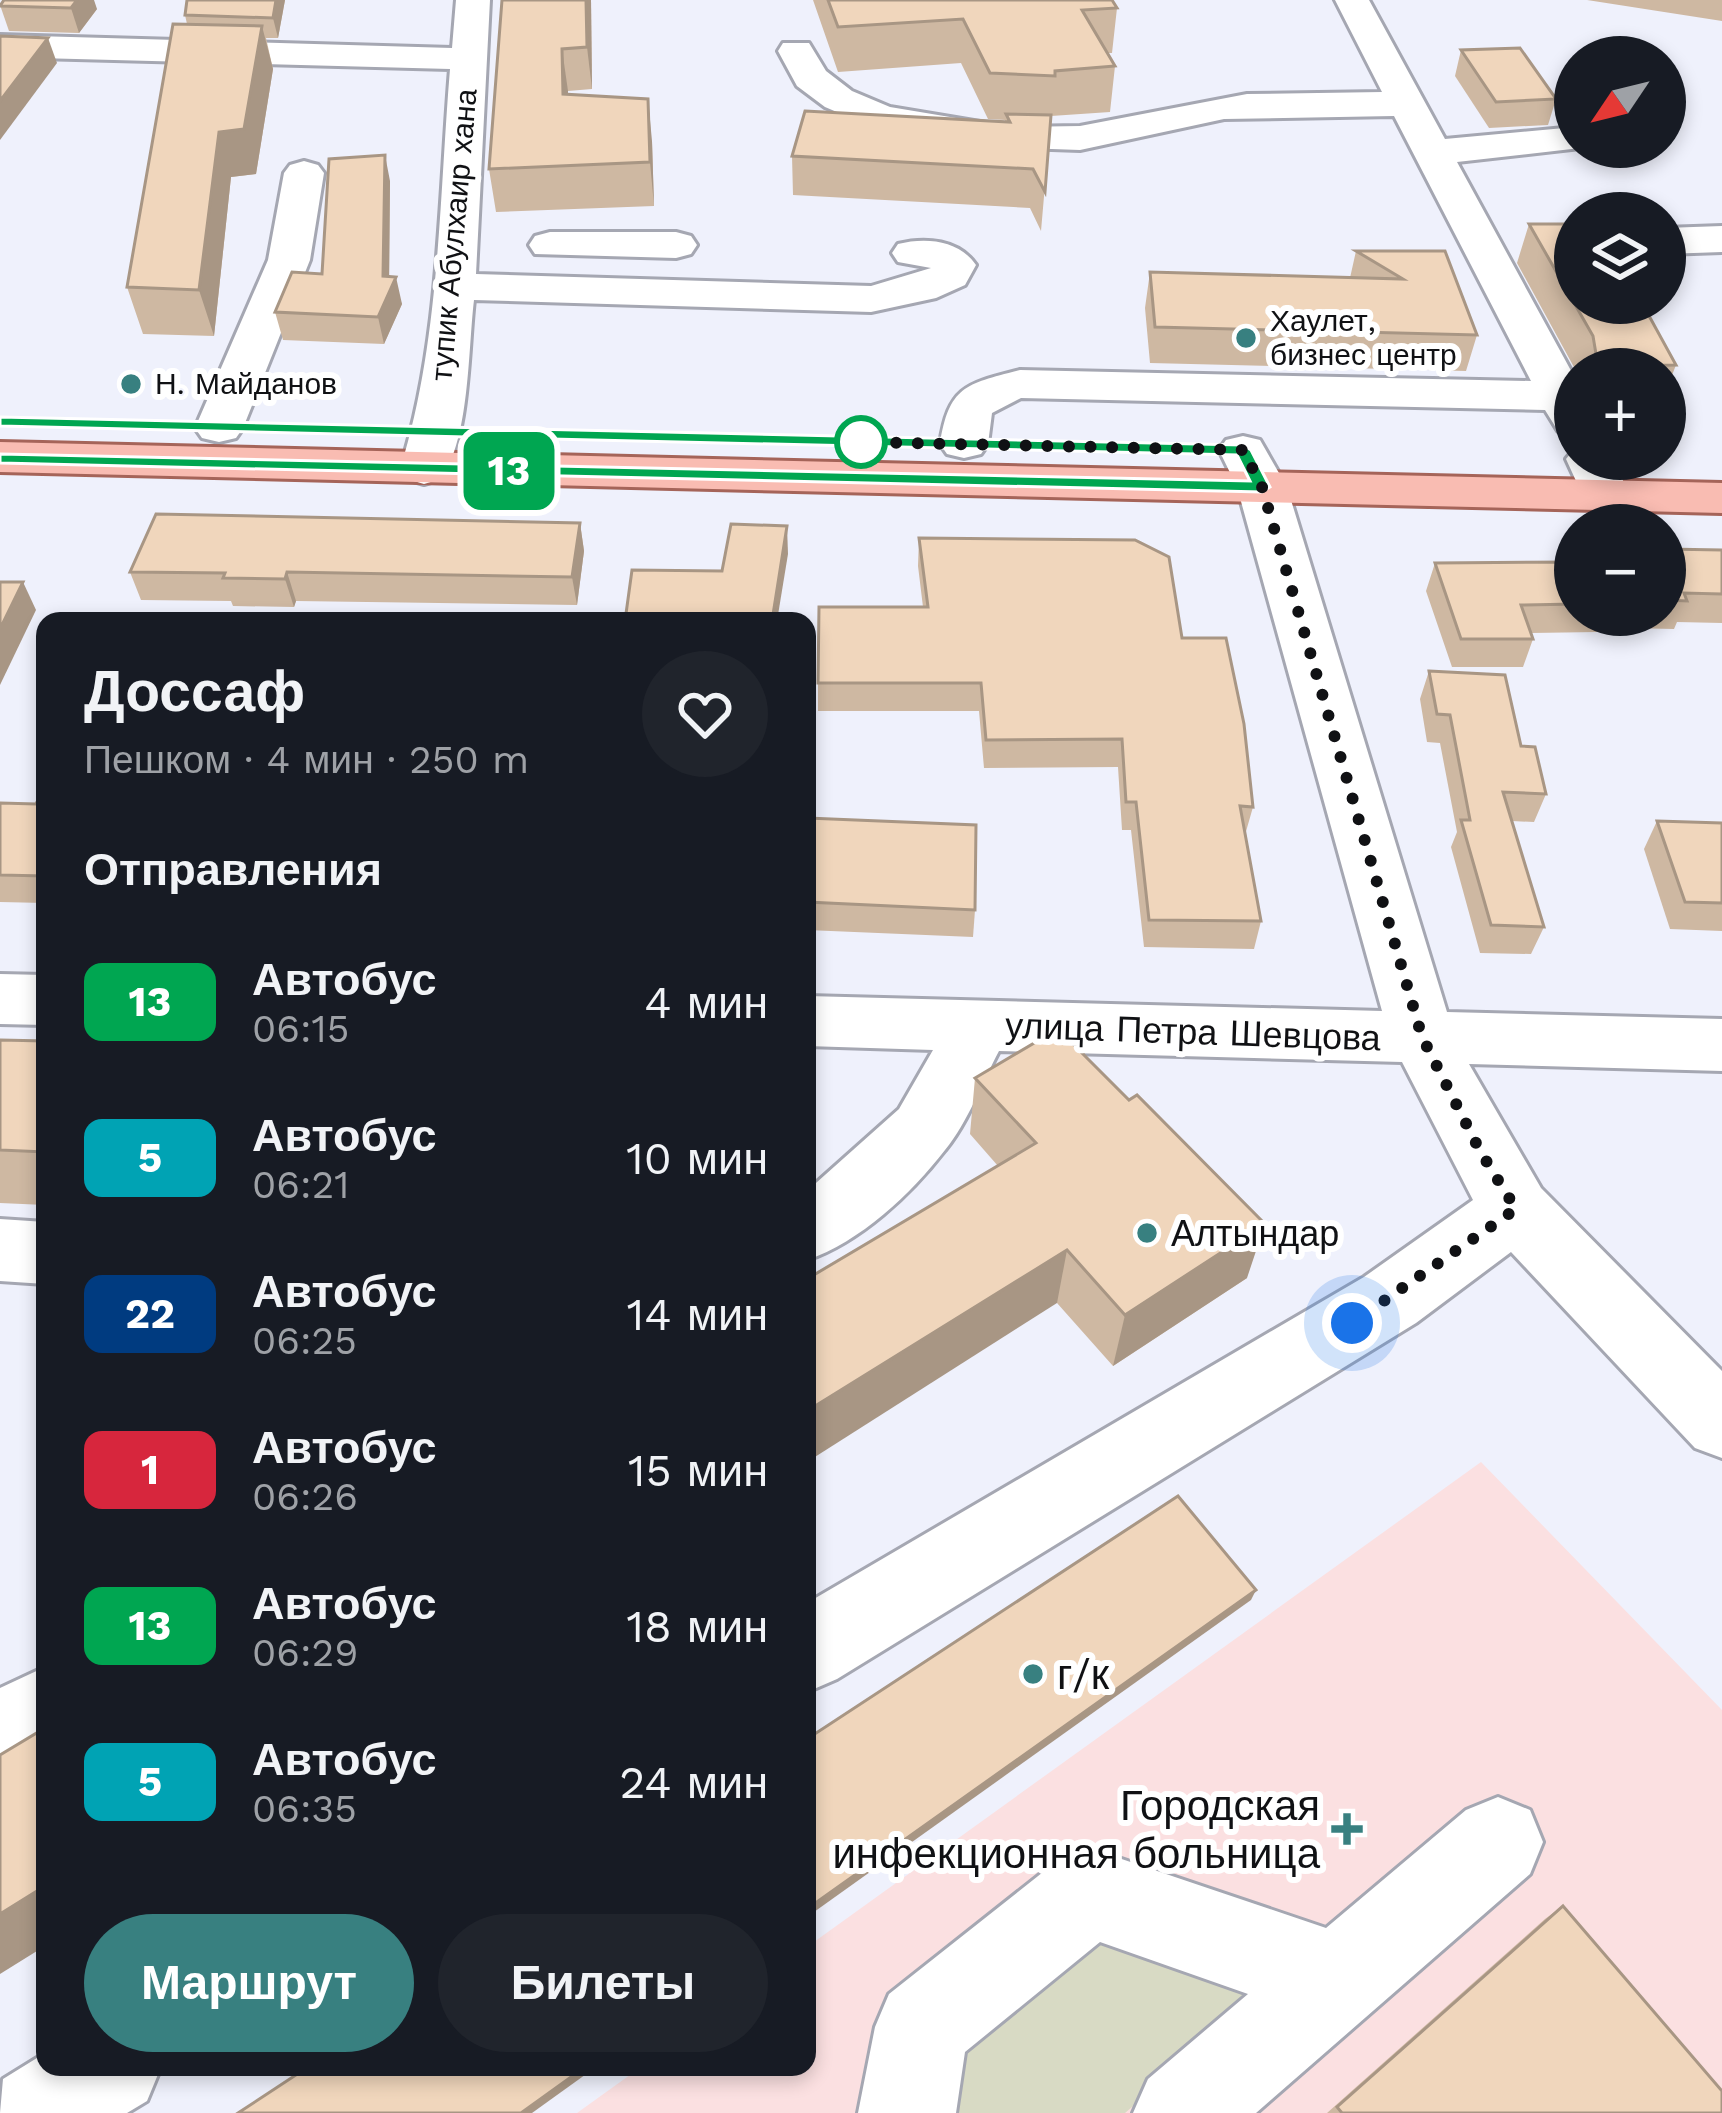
<!DOCTYPE html>
<html lang="ru">
<meta charset="utf-8">
<style>
:root{--surface:#171b24;--page:#20242c;--text:#f1f3f6;--muted:#9ea1a6;--accent:#388080}
body{margin:0;font-family:"Work Sans",sans-serif;background:var(--page);color:var(--text);height:100vh;display:flex;flex-direction:column;font-size:45px;white-space:nowrap}
*{box-sizing:border-box;margin:0}
p{font-size:39px;color:var(--muted)}
.icon{flex:none;width:66px;height:66px;fill:none;stroke:currentColor;stroke-width:2;stroke-linecap:round;stroke-linejoin:round}
.map{position:relative;flex:1;overflow:hidden}
.drawer{position:absolute;left:36px;top:612px;width:780px;height:1464px;display:flex;flex-direction:column;background:var(--surface);border-radius:24px;box-shadow:0 6px 18px #0003}
.drawer>*{flex:none}
.badge{padding:0 24px;border-radius:18px;font-size:42px;line-height:78px}
.needle{width:78px;rotate:235deg}
.buttons{position:absolute;left:1554px;top:36px;display:grid;gap:24px}
.buttons a{display:grid;place-items:center;width:132px;height:132px;border-radius:50%;background:var(--surface);box-shadow:0 6px 18px #0003;font-size:60px}
.you{position:absolute;width:60px;height:60px;margin:-30px;border:9px solid #fff;border-radius:50%;background:#1a73e8;box-shadow:0 0 0 18px #1a73e833}
.map>.badge{position:absolute;translate:-50% -50%;box-shadow:0 0 0 6px #fff}
h2{padding:0 48px;font-size:45px;line-height:108px}
.round{display:grid;place-items:center;flex:none;width:126px;height:126px;border-radius:63px;background:var(--page)}
.head{display:flex;align-items:center;justify-content:space-between;height:204px;padding:0 48px}
h1{font-size:57px;font-weight:600;line-height:90px}
.primary-button{display:flex;gap:24px;margin-top:auto;padding:24px 48px}
.primary-button a{flex:1;height:138px;border-radius:72px;background:var(--accent);color:#fff;font-size:48px;font-weight:600;line-height:138px;text-align:center}
.primary-button a+a{background:var(--page);color:var(--text)}
ul{padding:0;list-style:none}
li{display:flex;align-items:center;gap:36px;height:156px;padding:0 48px}
li div{flex:1}
li b{display:block;font-size:45px}
li em{font-style:normal}
li .badge{min-width:132px;font-weight:700;text-align:center}
.map>svg:first-child{display:block}
.medical{fill:#fbe0e1}
.green{fill:#d8dac4}
.lines{fill:none;stroke-linecap:round;stroke-linejoin:round}
.minor-casing{stroke:#a5a7b2;stroke-width:6}
.major-casing{stroke:#a56459;stroke-width:6}
.minor{fill:#fff;fill-rule:evenodd}
.major{fill:#f9bcb2;fill-rule:evenodd}
.wall{fill:#ceb8a2}
.shaded-wall{fill:#a89684}
.building{fill:#f0d6bc;stroke:#a89684;stroke-width:3}
.line{fill:#00a651;stroke:#fff;stroke-width:3}
.walk{stroke:#101114;stroke-width:12;stroke-dasharray:0 21.6}
.poi-dot{fill:#388080;stroke:#fff;stroke-width:4.5}
.stop-dot{fill:#fff;stroke:#00a651;stroke-width:6}
.labels{text-anchor:middle;stroke-width:12;stroke-linejoin:round;paint-order:stroke}
.far-street-label{font-size:30px;fill:#101114;stroke:#fff}
.far-poi-label{font-size:30px;fill:#101114;stroke:#fff;text-anchor:start}
.street-label{font-size:36px;fill:#101114;stroke:#fff}
.poi-label{font-size:36px;fill:#101114;stroke:#fff;text-anchor:start}
.near-poi-label{font-size:42px;fill:#101114;stroke:#fff;text-anchor:start}
</style>
<div class="map">
<svg width="1722" height="2113" viewBox="0 0 1722 2113">
<rect width="100%" height="100%" fill="#eff1fc"/>
<!-- medical -->
<polygon class="medical" points="1481,1462 1722,1710 1722,2113 577,2113 641,2067 807,2067 807,1947"/>
<!-- green -->
<polygon class="green" points="1104,1924 1272,1988 1125,2113 937,2113 941,2057"/>
<g class="lines">
<defs>
<g id="minor">
<path d="M456 0H490L476 274 871 286 931 268 898 262 892 253 898 244C926 237 959 240 976 265L965 285 936 298 871 312 474 300C468 350 470 438 441 479L424 484 407 479 400 469C440 343 439 201 450 69L0 57V35L452 48Z"/>
<path d="M1335 0H1369L1445 139 1575 127V147H1589L1457 162 1575 378V435L1558 431 1545 410 1021 398 992 413 988 444 981 454 964 458 947 454 940 444C949 386 966 384 1020 370L1531 381 1394 116 1224 119 1080 150 965 146 863 123 825 107 797 86 778 51 783 43H809L826 71 852 91 890 107 1010 127 1080 126 1247 94 1382 92Z"/>
<polygon points="304,161 318,165 324,173 310,260 243,428 236,438 219,442 202,438 195,428 268,260 284,173 290,165"/>
<polygon points="1722,226 1722,252 1665,254 1665,228"/>
<polygon points="550,232 676,232 691,236 697,245 691,254 676,258 535,254 529,245 535,236"/>
<path d="M1243 436 1260 440 1287 487 1447 1012 1722 1019V1071L1469 1064 1541 1188 1722 1371V1458L1695 1448 1511 1252 1416 1323 837 1679 807 1692V1603L1364 1277 1473 1200 1402 1062 999 1051C982 1083 968 1122 945 1150 911 1194 860 1242 807 1260V1191L899 1109 933 1050 807 1046V996L1382 1011 1237 487 1219 450 1226 440Z"/>
<polygon points="1575,448 1575,459 1614,459 1629,495 1621,505 1604,510 1587,505 1566,459"/>
<polygon points="0,974 45,975 45,1025 0,1024"/>
<polygon points="0,1219 45,1222 45,1284 0,1281"/>
<polygon points="45,1667 45,1757 0,1778 0,1688"/>
<polygon points="1498,1797 1530,1810 1543,1842 1530,1874 1256,2113 1133,2113 1148,2079 1248,1994 1100,1942 965,2052 956,2113 858,2113 875,2027 889,1994 1057,1861 1089,1848 1326,1928 1466,1810"/>
<polygon points="45,2053 45,2067 161,2067 147,2101 127,2113 0,2113 3,2079"/>
</g>
<polygon id="major" points="0,442 1722,483 1722,513 0,472"/>
</defs>
<!-- minor casing -->
<use href="#minor" class="minor-casing"/>
<!-- major casing -->
<use href="#major" class="major-casing"/>
<!-- minor -->
<use href="#minor" class="minor"/>
<!-- major -->
<use href="#major" class="major"/>
</g>
<!-- wall -->
<g class="wall">
<polygon points="187,0 285,0 278,38 266,38 273,69 256,174 231,177 214,336 143,334 127,287 187,24 185,15"/>
<polygon points="502,0 591,0 592,89 568,91 568,94 652,141 654,206 496,212 489,169"/>
<polygon points="813,0 1112,0 1117,8 1112,53 1107,53 1115,66 1110,112 1051,116 1041,231 1030,208 793,195 792,156 1005,122 1005,120 988,119 961,63 838,72"/>
<polygon points="1587,0 1722,0 1722,21"/>
<polygon points="0,5 97,9 79,33 9,31"/>
<polygon points="1461,50 1556,99 1548,125 1489,128 1455,76"/>
<polygon points="390,181 389,276 402,304 384,344 283,340 275,312 322,274"/>
<polygon points="1529,224 1676,365 1665,393 1665,369 1575,369 1517,263"/>
<polygon points="1356,251 1445,251 1477,335 1466,371 1150,363 1145,308 1150,272 1350,278"/>
<polygon points="580,523 584,551 577,605 296,601 294,607 233,606 231,601 141,600 130,572"/>
<polygon points="919,538 1182,638 1253,807 1245,835 1261,921 1254,949 1144,947 1131,830 1122,830 1118,767 984,768 979,711 818,711 818,683 923,607 918,566"/>
<polygon points="1665,549 1722,550 1722,623 1677,622 1674,629 1627,628 1622,615 1665,615"/>
<polygon points="1575,562 1575,615 1604,615 1597,632 1531,633 1533,639 1523,667 1452,667 1426,591 1435,563"/>
<polygon points="1429,671 1521,746 1546,794 1534,822 1512,821 1544,927 1531,954 1480,953 1451,847 1457,832 1440,743 1427,742 1420,699"/>
<polygon points="45,796 45,903 0,902 0,803 36,804"/>
<polygon points="807,818 975,910 973,937 807,930"/>
<polygon points="1657,821 1722,823 1722,931 1670,929 1644,849"/>
<polygon points="0,1040 45,1041 45,1205 0,1203"/>
<polygon points="975,1078 1247,1278 1113,1366 1057,1303 998,1166 970,1134"/>
<polygon points="1563,1906 1722,2113 1327,2113 1545,1919"/>
</g>
<!-- shaded-wall -->
<g class="shaded-wall">
<polygon points="77,0 94,0 97,9 79,33 71,8"/>
<polygon points="276,0 285,0 278,38 273,18"/>
<polygon points="586,0 591,0 592,89 587,47"/>
<polygon points="262,26 273,69 256,174 231,177 214,336 199,290 219,132"/>
<polygon points="48,38 57,63 0,140 0,101"/>
<polygon points="562,49 568,91 568,137 563,94"/>
<polygon points="648,99 652,141 654,206 650,162"/>
<polygon points="385,155 390,181 389,292 396,277 402,304 384,344 378,317 383,276"/>
<polygon points="580,523 584,551 577,605 572,577"/>
<polygon points="787,526 788,554 777,621 772,621"/>
<polygon points="287,572 296,601 294,607 285,579"/>
<polygon points="23,582 36,610 0,685 0,629"/>
<polygon points="1265,1224 1247,1278 1113,1366 1125,1315"/>
<polygon points="1067,1250 1057,1303 807,1462 807,1411"/>
<polygon points="1256,1590 1251,1600 807,1917 807,1909"/>
<polygon points="45,1886 45,1946 0,1974 0,1914"/>
<polygon points="585,2067 596,2067 532,2113 521,2113"/>
</g>
<!-- building -->
<g class="building">
<polygon points="4,0 77,0 71,8 0,6"/>
<polygon points="187,0 276,0 273,18 185,15"/>
<polygon points="502,0 586,0 587,47 562,49 563,94 648,99 650,162 489,169"/>
<polygon points="828,0 1112,0 1117,8 1082,10 1115,66 1055,71 1055,76 990,73 963,19 838,27"/>
<polygon points="173,24 262,26 244,129 219,132 199,290 127,287"/>
<polygon points="0,36 48,38 0,101"/>
<polygon points="1520,48 1556,99 1496,102 1461,50"/>
<polygon points="805,111 1010,122 1006,114 1051,115 1045,192 1033,169 792,156"/>
<polygon points="385,155 383,276 396,277 378,317 275,312 292,272 322,274 329,159"/>
<polygon points="1529,224 1575,224 1575,303 1642,303 1676,365 1598,366 1593,336"/>
<polygon points="1356,251 1445,251 1477,335 1155,327 1150,272 1403,279"/>
<polygon points="156,514 580,523 572,577 287,572 285,579 223,578 225,573 130,572"/>
<polygon points="731,524 787,526 772,621 684,619 683,621 625,621 632,570 722,571"/>
<polygon points="919,538 1135,540 1169,557 1182,638 1226,638 1244,724 1253,807 1240,806 1261,921 1149,920 1136,802 1126,802 1122,739 986,740 981,683 818,683 819,607 928,607"/>
<polygon points="1665,549 1722,550 1722,594 1684,593 1687,601 1665,600"/>
<polygon points="1575,562 1575,604 1521,605 1533,639 1461,639 1435,563"/>
<polygon points="0,582 23,582 0,629"/>
<polygon points="1429,671 1505,675 1521,746 1535,747 1546,794 1503,792 1544,927 1491,925 1461,820 1470,820 1450,715 1437,714"/>
<polygon points="40,796 45,796 45,876 0,875 0,803 36,804"/>
<polygon points="807,818 976,825 975,910 807,902"/>
<polygon points="1657,821 1722,823 1722,903 1685,902"/>
<polygon points="1058,1029 1129,1100 1137,1095 1265,1224 1125,1315 1067,1250 807,1411 807,1279 1036,1143 975,1078"/>
<polygon points="0,1040 45,1041 45,1152 0,1150"/>
<polygon points="45,1399 45,1421 38,1403"/>
<polygon points="1178,1496 1256,1590 807,1909 807,1739"/>
<polygon points="45,1728 45,1886 0,1914 0,1755"/>
<polygon points="1563,1906 1722,2091 1722,2113 1342,2113 1337,2107"/>
<polygon points="308,2067 585,2067 521,2113 238,2113"/>
</g>
<!-- line -->
<polygon class="line" points="0,417 1243,445 1251,450 1270,487 1262,492 0,463 0,454 1250,481 1237,455 0,426"/>
<g class="lines">
<!-- walk -->
<polyline class="walk" points="861,442 857,442 1243,450 1262,487 1422,1037 1480,1151 1516,1209 1352,1323"/>
</g>
<!-- markers -->
<g class="poi-dot">
<circle cx="1246" cy="338" r="12"/>
<circle cx="131" cy="384" r="12"/>
<circle cx="1147" cy="1233" r="12"/>
<circle cx="1033" cy="1674" r="12"/>
<path d="M1341 1811h12v12h12v12h-12v12h-12v-12h-12v-12h12z"/>
</g>
<circle class="stop-dot" cx="861" cy="442" r="24"/>
<g class="labels">
<!-- far-street labels -->
<g class="far-street-label">
<text transform="translate(454 235) rotate(-85)" y="10">тупик Абулхаир хана</text>
</g>
<!-- far-poi labels -->
<g class="far-poi-label">
<text x="1270" y="331">Хаулет,<tspan x="1270" dy="34">бизнес центр</tspan></text>
<text x="155" y="394">Н. Майданов</text>
</g>
<!-- street labels -->
<g class="street-label">
<text transform="translate(1193 1031) rotate(2)" y="13">улица Петра Шевцова</text>
</g>
<!-- poi labels -->
<g class="poi-label">
<text x="1171" y="1246">Алтындар</text>
</g>
<!-- near-poi labels -->
<g class="near-poi-label">
<text x="1057" y="1689">г/к</text>
<text x="1320" y="1820" text-anchor="end">Городская<tspan x="1320" dy="48">инфекционная больница</tspan></text>
</g>
</g>
</svg>
<div class="buttons">
<a><svg class="needle" viewBox="-14 -14 28 28"><path d="M0-13l5 13h-10z" fill="#e53935"/><path d="M0 13l5-13h-10z" fill="#9ea1a6"/></svg></a>
<a><svg class="icon" aria-label="layers" viewBox="0 0 24 24"><path d="M12 4l9 5-9 5-9-5zM3 14l9 5 9-5"/></svg></a>
<a>+</a>
<a>−</a>
</div>
<div class="you" style="left:1352px;top:1323px"></div>
<b class="badge" style="left:509px;top:471px;background:#00a651;color:#fff">13</b>
<section class="drawer">
<div class="head"><div><h1>Доссаф</h1><p>Пешком · 4 мин · 250 m</p></div><a class="round"><svg class="icon" aria-label="heart" viewBox="0 0 24 24"><path d="M12 20l-8-8c-3-5 5-10 8-4 3-6 11-1 8 4z"/></svg></a></div>
<h2>Отправления</h2>
<ul>
<li><span class="badge" style="background:#00a651;color:#fff">13</span><div><b>Автобус</b><p>06:15</p></div><em>4 мин</em></li>
<li><span class="badge" style="background:#00a3b4;color:#fff">5</span><div><b>Автобус</b><p>06:21</p></div><em>10 мин</em></li>
<li><span class="badge" style="background:#003b80;color:#fff">22</span><div><b>Автобус</b><p>06:25</p></div><em>14 мин</em></li>
<li><span class="badge" style="background:#d7263d;color:#fff">1</span><div><b>Автобус</b><p>06:26</p></div><em>15 мин</em></li>
<li><span class="badge" style="background:#00a651;color:#fff">13</span><div><b>Автобус</b><p>06:29</p></div><em>18 мин</em></li>
<li><span class="badge" style="background:#00a3b4;color:#fff">5</span><div><b>Автобус</b><p>06:35</p></div><em>24 мин</em></li>
</ul>
<div class="primary-button"><a>Маршрут</a><a>Билеты</a></div>
</section>
</div>
